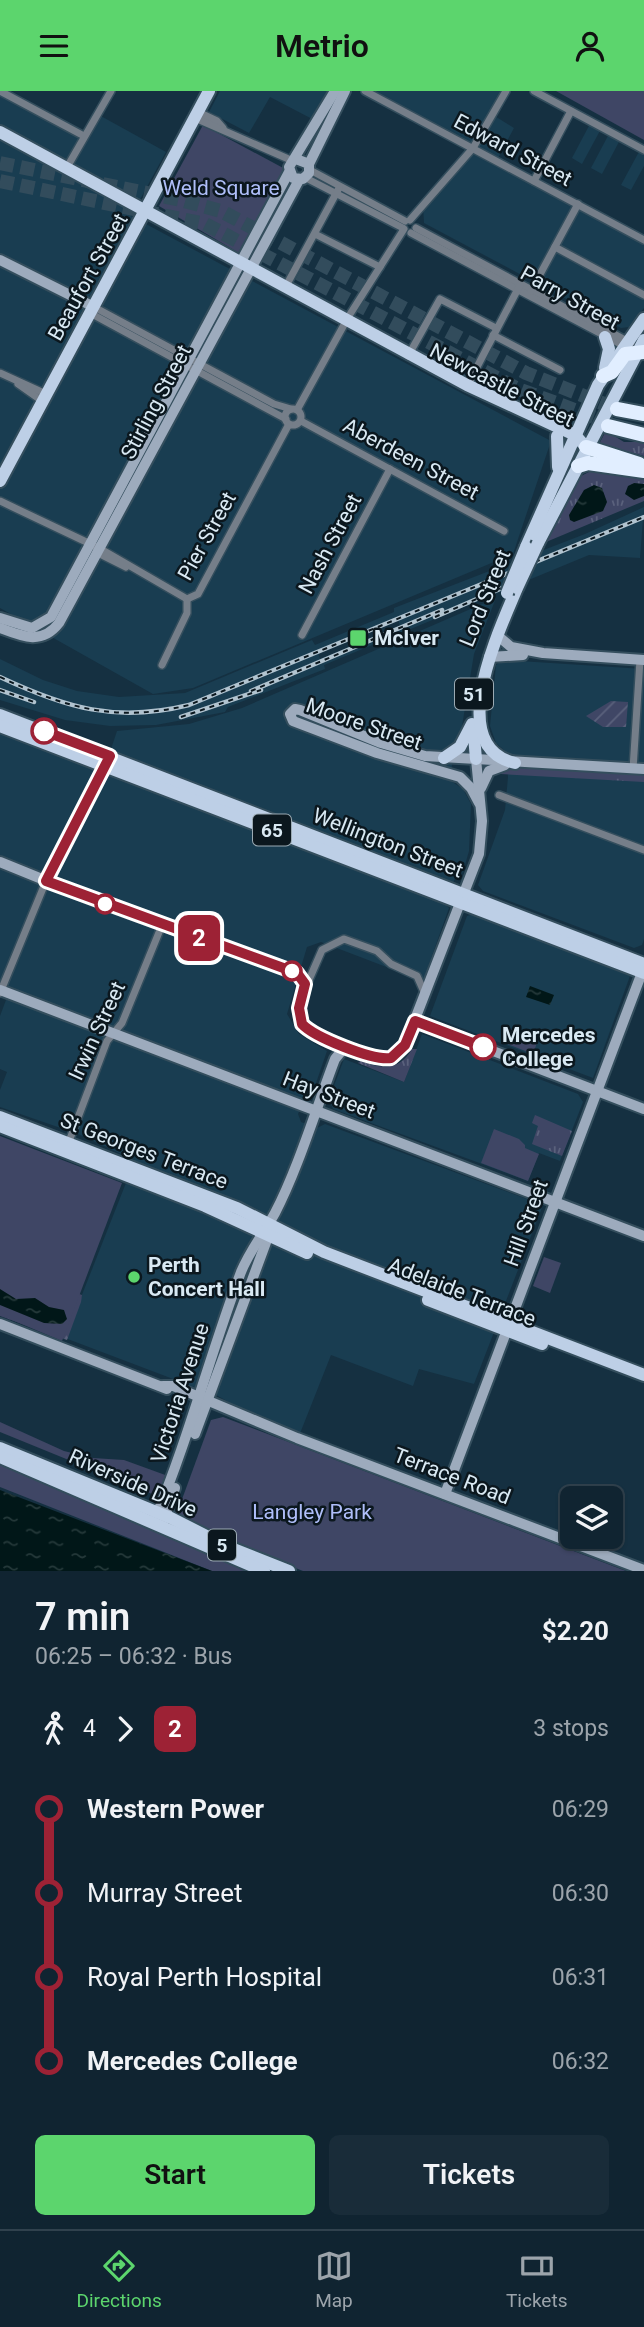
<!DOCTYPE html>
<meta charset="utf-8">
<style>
:root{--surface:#102431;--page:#192c39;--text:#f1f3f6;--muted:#9ca4ab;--line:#30414d;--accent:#5cd56d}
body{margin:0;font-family:Roboto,sans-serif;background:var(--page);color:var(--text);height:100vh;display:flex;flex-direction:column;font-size:26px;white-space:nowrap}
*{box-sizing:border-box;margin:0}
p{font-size:23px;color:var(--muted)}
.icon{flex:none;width:38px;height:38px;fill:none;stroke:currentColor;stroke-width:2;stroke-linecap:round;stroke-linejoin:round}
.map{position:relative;height:1480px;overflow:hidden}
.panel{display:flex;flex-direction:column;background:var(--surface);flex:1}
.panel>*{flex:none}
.badge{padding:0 14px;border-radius:10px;font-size:24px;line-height:46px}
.controls{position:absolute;left:560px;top:1395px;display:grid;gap:14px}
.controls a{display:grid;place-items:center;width:63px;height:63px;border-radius:10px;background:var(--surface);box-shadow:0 2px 5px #0004,0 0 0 2px var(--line);font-size:35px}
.map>.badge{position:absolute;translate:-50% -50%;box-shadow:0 0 0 4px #fff}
.legs{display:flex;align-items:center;gap:10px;height:77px;padding:0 35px;font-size:23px}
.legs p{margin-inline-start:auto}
.head{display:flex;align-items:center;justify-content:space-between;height:119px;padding:0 35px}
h1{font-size:38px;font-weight:600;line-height:52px}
.primary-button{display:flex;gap:14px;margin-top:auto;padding:14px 35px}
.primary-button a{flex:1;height:80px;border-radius:10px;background:var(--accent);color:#111;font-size:28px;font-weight:600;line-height:80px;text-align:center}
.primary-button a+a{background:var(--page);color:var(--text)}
ul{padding:0 35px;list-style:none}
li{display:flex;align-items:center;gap:24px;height:84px;font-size:26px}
li i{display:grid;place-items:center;width:10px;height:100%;margin:0 9px;background:currentColor}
li i::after{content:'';width:18px;height:18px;margin:-9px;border:5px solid;border-radius:50%;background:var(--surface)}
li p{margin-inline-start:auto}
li:first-child i{background:linear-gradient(#0000 50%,currentColor 0)}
li:last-child i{background:linear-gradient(currentColor 50%,#0000 0)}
header{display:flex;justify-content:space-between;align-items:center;height:91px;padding:0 35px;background:var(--accent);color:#111;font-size:32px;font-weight:600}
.tabs{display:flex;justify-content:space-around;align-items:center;height:98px;border-top:2px solid var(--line);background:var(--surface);font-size:19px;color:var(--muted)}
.tabs a{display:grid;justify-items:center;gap:4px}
.tabs .selected{color:var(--accent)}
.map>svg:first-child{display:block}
.built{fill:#193d51;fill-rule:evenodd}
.grass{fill:url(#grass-tufts)}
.forest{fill:url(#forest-firs)}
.park{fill:#3f4665}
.garden{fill:url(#garden-furrows)}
.water{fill:url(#water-ripples)}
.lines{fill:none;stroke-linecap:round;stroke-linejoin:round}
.highway-tunnel{stroke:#324c5c;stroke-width:14;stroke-dasharray:14 7;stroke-linecap:butt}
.street-casing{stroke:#344e5d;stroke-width:10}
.secondary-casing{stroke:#344e5d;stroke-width:14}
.primary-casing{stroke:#344e5d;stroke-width:16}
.highway-casing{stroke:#344e5d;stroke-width:18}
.street{stroke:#757e89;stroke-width:7}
.secondary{stroke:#9dabbd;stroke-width:10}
.primary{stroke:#bdcfe6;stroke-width:12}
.highway{stroke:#e1eeff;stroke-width:14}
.rail-casing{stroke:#b1c3cf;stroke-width:4.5}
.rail{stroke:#0b171e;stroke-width:2;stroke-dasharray:5;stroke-linecap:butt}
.primary-bridge-casing{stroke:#344e5d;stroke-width:16;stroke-linecap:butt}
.primary-bridge{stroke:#bdcfe6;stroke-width:12}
.line-1-casing{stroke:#fff;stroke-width:16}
.line-1{stroke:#9d2235;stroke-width:10}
.poi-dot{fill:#5cd56d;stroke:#0b171e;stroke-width:2.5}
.stop-1-dot{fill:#fff;stroke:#9d2235;stroke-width:3.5}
.labels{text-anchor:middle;stroke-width:5;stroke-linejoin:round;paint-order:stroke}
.shield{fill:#0b171e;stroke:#9baab3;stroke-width:2}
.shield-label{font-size:19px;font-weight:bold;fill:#d9e9f3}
.street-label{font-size:21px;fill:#d9e9f3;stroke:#0b171e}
.park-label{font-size:21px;fill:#afbef9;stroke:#0b171e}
.poi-label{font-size:21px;font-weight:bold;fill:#d9e9f3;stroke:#0b171e;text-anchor:start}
.stop-label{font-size:21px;font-weight:bold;fill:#d9e9f3;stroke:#0b171e;text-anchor:start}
</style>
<header><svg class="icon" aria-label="menu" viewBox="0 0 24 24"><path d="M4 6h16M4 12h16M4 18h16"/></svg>Metrio<svg class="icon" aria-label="person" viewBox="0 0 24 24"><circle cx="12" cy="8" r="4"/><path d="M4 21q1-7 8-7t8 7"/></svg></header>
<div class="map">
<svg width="644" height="1480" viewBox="0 0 644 1480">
<defs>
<pattern id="grass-tufts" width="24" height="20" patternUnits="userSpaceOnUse" patternTransform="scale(1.75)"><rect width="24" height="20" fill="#3f4665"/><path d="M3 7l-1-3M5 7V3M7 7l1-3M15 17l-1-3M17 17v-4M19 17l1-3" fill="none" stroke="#5a617c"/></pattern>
<pattern id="forest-firs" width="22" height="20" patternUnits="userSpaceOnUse" patternTransform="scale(1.75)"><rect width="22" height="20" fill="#3f4665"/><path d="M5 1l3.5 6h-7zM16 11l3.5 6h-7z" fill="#5a617c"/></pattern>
<pattern id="garden-furrows" width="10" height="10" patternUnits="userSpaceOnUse" patternTransform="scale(1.75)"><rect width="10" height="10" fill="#3f4665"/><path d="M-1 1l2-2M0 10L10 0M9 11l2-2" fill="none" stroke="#5a617c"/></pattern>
<pattern id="water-ripples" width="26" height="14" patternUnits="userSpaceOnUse" patternTransform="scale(1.75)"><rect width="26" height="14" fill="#011718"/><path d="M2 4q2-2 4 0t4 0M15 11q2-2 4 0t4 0" fill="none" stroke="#25393a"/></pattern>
</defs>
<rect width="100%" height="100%" fill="#153041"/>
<!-- built -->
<g class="built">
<polygon points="0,0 87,47 99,24 166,61 131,125 551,350 513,463 193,597 153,603 0,517"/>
<polygon points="220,0 335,0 318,31 270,6 249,42 209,21"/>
<polygon points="365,0 506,0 493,24 514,37 497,69 644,149 644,217 629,236 621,237 424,132 423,114 473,57"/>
<polygon points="591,31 602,36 582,73 572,67"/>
<polygon points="610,41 621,47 602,83 591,77"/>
<polygon points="641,57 644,59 644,75 631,99 621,94"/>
<path d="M644 416 640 467 589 464 324 574 325 578 228 616 225 621 156 634 110 635 65 629 0 609V568L43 589 77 600 119 606 185 602 312 549 315 554 394 521V517L585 443ZM398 528 400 535 320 568 318 561Z"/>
<polygon points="496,507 474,563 461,641 453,656 451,690 463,698 471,713 469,760 463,781 455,787 445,813 449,817 423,890 321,851 307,856 287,923 299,943 327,960 315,995 305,1006 298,1023 301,1031 317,1037 325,1033 543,1114 474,1293 419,1278 413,1295 331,1264 297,1350 218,1305 65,1247 135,1069 78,1043 0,1016 0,999 7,981 0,978 0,925 6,909 0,896 0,642 93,678 110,661 117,640 189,633 242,617"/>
<polygon points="503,569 644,578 644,848 642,854 634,857 483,800 478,794 505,719 508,686 505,660 496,652 490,635 496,574"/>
<polygon points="473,823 630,885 593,987 430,925 467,825"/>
<polygon points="422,943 578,1003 583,1011 560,1070 539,1062 528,1090 333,1018 329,1008 344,968 404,991"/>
</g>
<!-- grass -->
<g class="grass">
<polygon points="606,340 624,351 644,351 644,365 599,353"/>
<polygon points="595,378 644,385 644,410 546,451 581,385"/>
<polygon points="518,677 644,683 644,691 501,683 501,680"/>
<path d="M412 958H417L404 991 358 972 360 970C382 978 399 980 412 958Z"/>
<polygon points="535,1024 572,1040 562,1065 532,1053 538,1035 532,1032"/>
</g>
<!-- forest -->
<polygon class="forest" points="74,1201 82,1204 81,1211 67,1249 0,1225 0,1215"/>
<!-- park -->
<g class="park">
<polygon points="556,0 644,0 644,49"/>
<polygon points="203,34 285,78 239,162 159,115"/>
<polygon points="511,938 538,949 533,963 505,952"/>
<polygon points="494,1038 519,1048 525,1054 525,1057 539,1063 528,1090 481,1072"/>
<polygon points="0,1045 122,1092 62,1250 0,1224"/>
<polygon points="544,1166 561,1172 550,1202 533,1195"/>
<polygon points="223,1326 626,1480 303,1480 221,1447 177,1422 211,1329"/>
<polygon points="0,1331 64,1360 93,1367 124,1369 168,1385 157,1405 0,1341"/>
<polygon points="0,1370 215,1466 250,1480 212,1480 0,1396"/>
</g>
<!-- garden -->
<polygon class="garden" points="611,610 628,611 626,636 603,636 586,625"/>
<!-- water -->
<g class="water">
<polygon points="634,392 644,393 644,405 634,409 625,403 628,395"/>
<polygon points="594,394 602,397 607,411 603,420 574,431 570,429 569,424 584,399"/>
<polygon points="530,895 554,904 550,914 526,906"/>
<polygon points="0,1198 16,1208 35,1207 49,1216 64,1219 67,1228 62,1233 44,1232 0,1214"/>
<polygon points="0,1399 212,1480 0,1480"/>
</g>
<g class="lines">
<!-- highway-tunnel -->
<g class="highway-tunnel">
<polyline points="0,72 181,109 221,120 526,282 617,318"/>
<polyline points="0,90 205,133 518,298 610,332"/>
</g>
<defs>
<g id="street">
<polyline points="0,0 84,45"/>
<polyline points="365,0 644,149"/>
<polyline points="534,0 644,59"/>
<polyline points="198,21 217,30 223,37"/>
<polyline points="195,27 293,70"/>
<polyline points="66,78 111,0"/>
<polyline points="310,79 405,130"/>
<polyline points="306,87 403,137"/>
<polyline points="534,90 571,20"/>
<polyline points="410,129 473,57 506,0"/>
<polyline points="416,137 631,252"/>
<polyline points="411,142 626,256"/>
<polyline points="315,143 380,176"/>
<polyline points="555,156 644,204"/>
<polyline points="286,195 339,97"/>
<polyline points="531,200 578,113"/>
<polyline points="94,216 274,313 291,318"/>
<polyline points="90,222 286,328"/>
<polyline points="347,228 404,138"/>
<polyline points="493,244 560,279"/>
<polyline points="408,265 440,208 496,237"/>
<polyline points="0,282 46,303"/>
<polyline points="18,293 42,310"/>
<polyline points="467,295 520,194"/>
<circle cx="293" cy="326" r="8"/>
<polyline points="297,319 345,232"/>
<polyline points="301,330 504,440"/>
<polyline points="0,410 99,457 187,508"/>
<polyline points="96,461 126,476"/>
<polyline points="187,508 198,503 289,333"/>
<polyline points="302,544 390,378"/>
<polyline points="162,574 187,522 187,508"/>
<polyline points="633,678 640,569"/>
<polyline points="499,704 644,759"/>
<polyline points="305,898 322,859 344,848 377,860 391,873 417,885 425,903"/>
<polyline points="0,902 46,790"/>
<polyline points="68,1053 107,950 122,932 162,834"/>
</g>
<g id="secondary">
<polyline points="296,68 309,73 309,82 303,88 293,87 289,76 335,0"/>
<polyline points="309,73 345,0"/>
<polyline points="0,169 94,216"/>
<polyline points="0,527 32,537 51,526 289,81"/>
<path d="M0 537C23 546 42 554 59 532L299 89"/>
<polyline points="497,544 511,556 543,562 644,569"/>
<polyline points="489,566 523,564"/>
<polyline points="481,697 489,680 505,674"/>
<polyline points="479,712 471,697 460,686 377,662 293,630 290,623 295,618 300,619 381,652 425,665 644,678"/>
<path d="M0 771 96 810 297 882 305 893C305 906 295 917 301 930 307 943 374 970 388 968 396 966 401 961 405 954L479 763 482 730 476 668"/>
<polyline points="46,790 109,668"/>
<polyline points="0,899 644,1145"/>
<polyline points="415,930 644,1018"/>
<polyline points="0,1233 167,1298"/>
<polyline points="163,1295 173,1295 297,1347 644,1479"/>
<polyline points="195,1343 271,1138"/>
<polyline points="445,1403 644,876"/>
<path d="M155 1428C189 1347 210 1263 241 1181 250 1159 264 1142 275 1122 298 1078 317 1015 335 968L344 957"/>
<polyline points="163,1431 175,1397"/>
</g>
<g id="primary">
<polyline points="0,41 467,294 575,344 586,356"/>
<polyline points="605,277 609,258 605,246"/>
<polyline points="557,345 558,376"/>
<polyline points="0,390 209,0"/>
<polyline points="538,452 644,249"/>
<polyline points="526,456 598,294 644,228"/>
<polyline points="0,624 644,873"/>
<polyline points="473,634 476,668"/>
<polyline points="0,635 644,882"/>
<polyline points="444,667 460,656 472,633"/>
<path d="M515 672C443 656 500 538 517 497"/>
<polyline points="0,1026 237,1117 324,1161 644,1284"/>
<polyline points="0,1035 205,1115 307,1162"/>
<polyline points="428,1209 542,1253"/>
<polyline points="0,1357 171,1427 226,1455 289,1480"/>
<polyline points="0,1366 264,1480"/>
</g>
<g id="highway">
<polyline points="603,285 612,281 625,263 644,261"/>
<polyline points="617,318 644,323"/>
<polyline points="608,335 644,344"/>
<polyline points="586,356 639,373"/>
<polyline points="578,375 588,372 644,380"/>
</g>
</defs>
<!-- street casing -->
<use href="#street" class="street-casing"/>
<!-- secondary casing -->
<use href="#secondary" class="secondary-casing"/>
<!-- primary casing -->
<use href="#primary" class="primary-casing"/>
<!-- highway casing -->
<use href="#highway" class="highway-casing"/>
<!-- street -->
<use href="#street" class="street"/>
<!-- secondary -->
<use href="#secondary" class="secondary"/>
<!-- primary -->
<use href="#primary" class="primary"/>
<!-- highway -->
<use href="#highway" class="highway"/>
<defs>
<g id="rail">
<polyline points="435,526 516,491"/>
<path d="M0 586C66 617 116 632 189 614L644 426"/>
<polyline points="0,599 34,611"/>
<polyline points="251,600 442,519"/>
<polyline points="181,626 261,599"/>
</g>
</defs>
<!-- rail casing -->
<use href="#rail" class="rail-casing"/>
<!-- rail -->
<use href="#rail" class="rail"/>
<defs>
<g id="primary-bridge">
<polyline points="517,497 538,452"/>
<polyline points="507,502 526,456"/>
</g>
</defs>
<!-- primary-bridge casing -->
<use href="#primary-bridge" class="primary-bridge-casing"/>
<!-- primary-bridge -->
<use href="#primary-bridge" class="primary-bridge"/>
</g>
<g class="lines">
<defs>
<path id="line-1" d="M44 640 110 665 46 790 297 882 305 893 299 917 302 933C314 946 373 970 391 967L405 954 415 930 483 956"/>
</defs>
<!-- line-1 casing -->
<use href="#line-1" class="line-1-casing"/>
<!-- line-1 -->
<use href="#line-1" class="line-1"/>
</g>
<!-- markers -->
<g class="poi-dot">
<rect x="349" y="538" width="18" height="18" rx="3.5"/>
<circle cx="134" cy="1186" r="7"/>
</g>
<g class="stop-1-dot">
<circle cx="44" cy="640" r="12"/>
<circle cx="105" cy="813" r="9"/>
<circle cx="292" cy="880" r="9"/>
<circle cx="483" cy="956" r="12"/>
</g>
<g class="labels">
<!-- shield labels -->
<g class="shield">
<rect x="455" y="587.5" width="38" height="31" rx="5"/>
<rect x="253" y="723.5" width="38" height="31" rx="5"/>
<rect x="208" y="1438.5" width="28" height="31" rx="5"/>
</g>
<g class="shield-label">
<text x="474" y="610">51</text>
<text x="272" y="746">65</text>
<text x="222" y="1461">5</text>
</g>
<!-- street labels -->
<g class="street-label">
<text transform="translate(513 59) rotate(28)" y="7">Edward Street</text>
<text transform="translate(88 186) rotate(-61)" y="7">Beaufort Street</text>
<text transform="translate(570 207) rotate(29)" y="7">Parry Street</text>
<text transform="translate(502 294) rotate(27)" y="7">Newcastle Street</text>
<text transform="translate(156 311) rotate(-62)" y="7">Stirling Street</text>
<text transform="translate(411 368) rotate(28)" y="7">Aberdeen Street</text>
<text transform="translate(207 445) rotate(-61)" y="7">Pier Street</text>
<text transform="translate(330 453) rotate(-62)" y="7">Nash Street</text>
<text transform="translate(485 507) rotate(-68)" y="7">Lord Street</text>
<text transform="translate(364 633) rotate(19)" y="7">Moore Street</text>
<text transform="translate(388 752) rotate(21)" y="7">Wellington Street</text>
<text transform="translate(97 940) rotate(-65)" y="7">Irwin Street</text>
<text transform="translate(329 1004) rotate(21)" y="7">Hay Street</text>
<text transform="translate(144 1060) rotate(21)" y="7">St Georges Terrace</text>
<text transform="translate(526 1132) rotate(-70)" y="7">Hill Street</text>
<text transform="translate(462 1201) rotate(21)" y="7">Adelaide Terrace</text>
<text transform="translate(180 1302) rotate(-72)" y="7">Victoria Avenue</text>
<text transform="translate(452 1385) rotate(21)" y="7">Terrace Road</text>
<text transform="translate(133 1392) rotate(24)" y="7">Riverside Drive</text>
</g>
<!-- park labels -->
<g class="park-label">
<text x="221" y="104">Weld Square</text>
<text x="312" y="1428">Langley Park</text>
</g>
<!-- poi labels -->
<g class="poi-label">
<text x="374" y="554">McIver</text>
<text x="148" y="1181">Perth<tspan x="148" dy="24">Concert Hall</tspan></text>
</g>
<!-- stop labels -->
<g class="stop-label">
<text x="502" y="951">Mercedes<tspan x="502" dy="24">College</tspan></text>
</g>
</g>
</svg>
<div class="controls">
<a><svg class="icon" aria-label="layers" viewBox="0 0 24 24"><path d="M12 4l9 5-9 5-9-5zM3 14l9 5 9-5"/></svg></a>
</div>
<b class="badge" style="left:199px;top:847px;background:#9d2235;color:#fff">2</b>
</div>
<section class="panel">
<div class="head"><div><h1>7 min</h1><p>06:25 – 06:32 · Bus</p></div><b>$2.20</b></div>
<div class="legs"><svg class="icon" aria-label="walk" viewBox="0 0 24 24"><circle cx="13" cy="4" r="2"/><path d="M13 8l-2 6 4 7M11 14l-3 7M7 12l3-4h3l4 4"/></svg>4<svg class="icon" aria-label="forward" viewBox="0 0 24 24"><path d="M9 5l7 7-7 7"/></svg><b class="badge" style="background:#9d2235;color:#fff">2</b><p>3 stops</p></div>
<ul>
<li><i style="color:#9d2235"></i><b>Western Power</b><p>06:29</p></li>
<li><i style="color:#9d2235"></i><span>Murray Street</span><p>06:30</p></li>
<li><i style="color:#9d2235"></i><span>Royal Perth Hospital</span><p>06:31</p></li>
<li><i style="color:#9d2235"></i><b>Mercedes College</b><p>06:32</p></li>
</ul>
<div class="primary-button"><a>Start</a><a>Tickets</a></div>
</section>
<nav class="tabs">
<a class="selected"><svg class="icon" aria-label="directions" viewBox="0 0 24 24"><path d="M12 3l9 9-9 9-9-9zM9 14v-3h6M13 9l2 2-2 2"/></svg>Directions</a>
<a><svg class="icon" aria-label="map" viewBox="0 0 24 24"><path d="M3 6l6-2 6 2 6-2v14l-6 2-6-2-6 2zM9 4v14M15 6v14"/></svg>Map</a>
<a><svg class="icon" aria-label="tickets" viewBox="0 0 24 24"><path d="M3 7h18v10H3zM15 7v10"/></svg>Tickets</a>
</nav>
